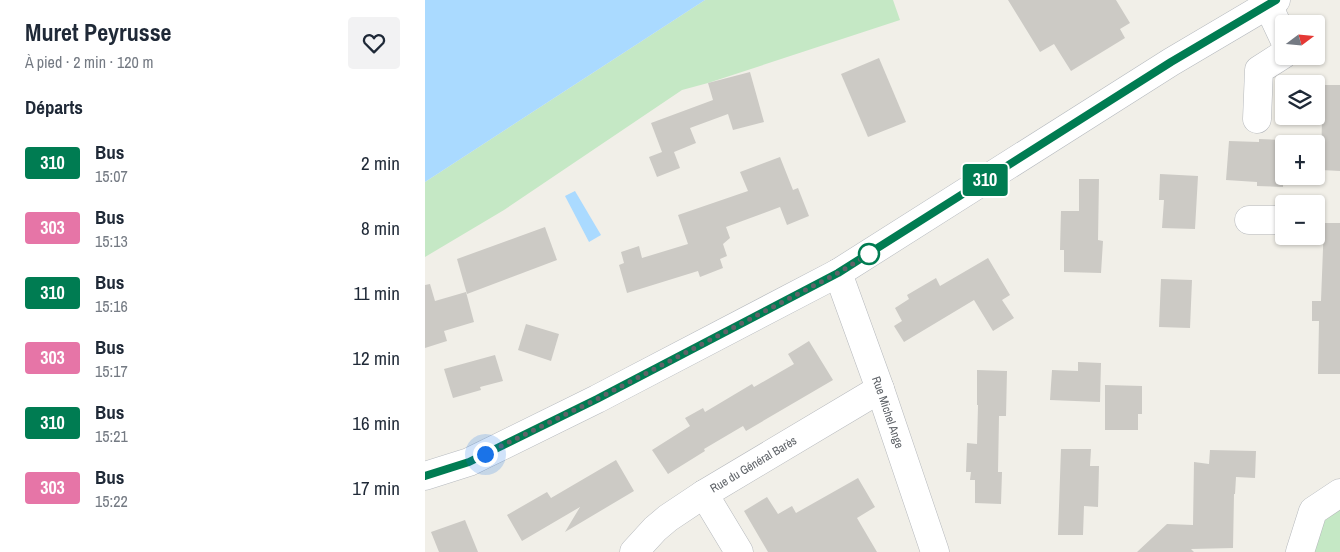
<!DOCTYPE html>
<html lang="fr">
<meta charset="utf-8">
<style>
:root{--surface:#fff;--page:#f2f2f3;--text:#1f2937;--muted:#747a83}
body{margin:0;font-family:"Archivo Narrow",sans-serif;background:var(--page);color:var(--text);height:100vh;display:flex;flex-direction:column;font-size:19px;white-space:nowrap}
*{box-sizing:border-box;margin:0}
p{font-size:16px;color:var(--muted)}
.icon{flex:none;width:28px;height:28px;fill:none;stroke:currentColor;stroke-width:2;stroke-linecap:round;stroke-linejoin:round}
.map{position:relative;flex:1;overflow:hidden}
.panel{display:flex;flex-direction:column;background:var(--surface);width:425px}
.panel>*{flex:none}
.badge{padding:0 10px;border-radius:4px;font-size:18px;line-height:32px}
.needle{width:32px;rotate:74deg}
.fabs{position:absolute;left:850px;top:15px;display:grid;gap:10px}
.fabs a{display:grid;place-items:center;width:50px;height:50px;border-radius:5px;background:var(--surface);box-shadow:0 1px 4px #0004;font-size:25px}
.you{position:absolute;width:25px;height:25px;margin:-12px;border:4px solid #fff;border-radius:50%;background:#1a73e8;box-shadow:0 0 0 8px #1a73e833}
.map>.badge{position:absolute;translate:-50% -50%;box-shadow:0 0 0 2px #fff}
h2{padding:0 25px;font-size:19px;line-height:45px}
.round{display:grid;place-items:center;flex:none;width:52px;height:52px;border-radius:5px;background:var(--page)}
.headline{display:flex;align-items:center;justify-content:space-between;height:85px;padding:0 25px}
h1{font-size:24px;font-weight:700;line-height:38px}
ul{padding:0;list-style:none}
li{display:flex;align-items:center;gap:15px;height:65px;padding:0 25px}
li div{flex:1}
li b{display:block;font-size:19px}
li em{font-style:normal}
li .badge{min-width:55px;font-weight:700;text-align:center}
main{display:flex;flex:1;min-height:0}
.map>svg:first-child{display:block}
.green{fill:#c5e8c5}
.water{fill:#aadaff}
.building{fill:#cccac5}
.lines{fill:none;stroke-linecap:round;stroke-linejoin:round}
.street-casing{stroke:#b5b8bc;stroke-width:29}
.secondary-casing{stroke:#b6babf;stroke-width:29}
.street{stroke:#fff;stroke-width:28}
.secondary{stroke:#fff;stroke-width:28}
.line-casing{stroke:#fff;stroke-width:11}
.line{stroke:#007c52;stroke-width:8}
.walk{stroke:#5f6368;stroke-width:5;stroke-dasharray:0 9}
.stop-dot{fill:#fff;stroke:#007c52;stroke-width:2.5}
.labels{text-anchor:middle;stroke-width:4;stroke-linejoin:round;paint-order:stroke}
.street-label{font-size:12px;fill:#5f6368;stroke:#fff}
</style>
<main>
<section class="panel">
<div class="headline"><div><h1>Muret Peyrusse</h1><p>À pied · 2 min · 120 m</p></div><a class="round"><svg class="icon" aria-label="heart" viewBox="0 0 24 24"><path d="M12 20l-8-8c-3-5 5-10 8-4 3-6 11-1 8 4z"/></svg></a></div>
<h2>Départs</h2>
<ul>
<li><span class="badge" style="background:#007c52;color:#fff">310</span><div><b>Bus</b><p>15:07</p></div><em>2 min</em></li>
<li><span class="badge" style="background:#e675a7;color:#fff">303</span><div><b>Bus</b><p>15:13</p></div><em>8 min</em></li>
<li><span class="badge" style="background:#007c52;color:#fff">310</span><div><b>Bus</b><p>15:16</p></div><em>11 min</em></li>
<li><span class="badge" style="background:#e675a7;color:#fff">303</span><div><b>Bus</b><p>15:17</p></div><em>12 min</em></li>
<li><span class="badge" style="background:#007c52;color:#fff">310</span><div><b>Bus</b><p>15:21</p></div><em>16 min</em></li>
<li><span class="badge" style="background:#e675a7;color:#fff">303</span><div><b>Bus</b><p>15:22</p></div><em>17 min</em></li>
</ul>
</section>
<div class="map">
<svg width="915" height="552" viewBox="0 0 915 552">
<rect width="100%" height="100%" fill="#f1efe8"/>
<!-- green -->
<g class="green">
<polygon points="280,0 468,0 475,20 283,83 257,90 79,210 0,257 0,182"/>
<polygon points="915,505 915,552 882,552 894,520"/>
</g>
<!-- water -->
<g class="water">
<polygon points="0,0 280,0 0,182"/>
<polygon points="150,191 176,235 164,242 140,196"/>
</g>
<!-- building -->
<g class="building">
<polygon points="583,0 691,0 705,23 695,29 700,38 646,71 629,44 615,52"/>
<polygon points="454,58 481,122 443,137 416,74"/>
<polygon points="325,72 339,122 308,130 303,114 265,128 271,143 249,152 255,168 232,177 224,157 237,152 226,123 288,100 283,83"/>
<polygon points="898,85 915,85 915,171 896,170 897,117 891,117 891,93 898,93"/>
<polygon points="834,139 859,140 858,187 832,186 832,182 801,180 804,141 834,142"/>
<polygon points="355,157 368,190 373,188 384,216 362,225 355,207 301,227 305,238 298,244 302,256 295,259 298,268 275,277 273,271 202,293 194,265 199,263 196,252 214,246 217,258 263,244 253,215 323,191 315,172"/>
<polygon points="735,174 773,176 770,229 737,228 739,200 734,200"/>
<polygon points="654,179 674,179 673,240 678,241 676,273 639,272 639,250 635,250 636,211 654,211"/>
<polygon points="899,223 915,223 915,374 893,374 894,321 887,321 887,301 896,301"/>
<polygon points="120,227 132,260 42,294 32,259"/>
<polygon points="563,258 585,295 577,300 589,318 568,331 549,300 479,342 469,326 477,321 470,308 484,299 482,295 511,278 515,286"/>
<polygon points="736,279 767,280 765,328 734,327"/>
<polygon points="5,284 10,301 41,292 49,322 19,331 22,341 0,348 0,285"/>
<polygon points="101,324 134,334 126,361 93,350"/>
<polygon points="384,341 408,380 321,431 318,426 279,449 280,451 243,474 227,450 265,426 260,418 278,408 280,412 327,384 329,387 369,364 363,354"/>
<polygon points="70,355 78,381 55,387 56,390 28,398 19,369"/>
<polygon points="653,362 676,363 675,402 625,400 627,370 653,371"/>
<polygon points="552,370 582,371 581,416 574,416 573,472 577,472 576,504 550,503 550,480 545,480 546,472 541,472 542,443 552,444 553,405 552,405"/>
<polygon points="680,385 717,386 717,414 713,414 713,430 680,430"/>
<polygon points="636,449 666,449 665,466 674,466 673,507 659,506 658,535 633,535"/>
<polygon points="785,450 831,451 830,478 811,477 810,494 809,494 808,548 766,549 769,552 712,552 742,524 768,525 769,462 784,464"/>
<polygon points="191,460 209,491 140,532 155,507 97,541 82,515 122,492 126,498"/>
<polygon points="433,478 450,507 432,518 452,552 343,552 319,511 342,497 353,514 367,506 371,513"/>
<polygon points="40,520 53,552 14,552 6,532"/>
</g>
<g class="lines">
<defs>
<g id="street">
<polyline points="843,5 859,39"/>
<polyline points="832,119 834,70 859,54"/>
<polyline points="824,220 859,220"/>
<path id="s1" d="M413 273 455 389 510 552"/>
<polyline points="279,494 314,552"/>
<path id="s2" d="M209 552 230 529 243 518 279 494 455 389"/>
<polyline points="875,552 888,511 915,493"/>
</g>
<polyline id="secondary" points="0,476 44,462 172,399 413,273 746,62 851,0"/>
</defs>
<!-- street casing -->
<use href="#street" class="street-casing"/>
<!-- secondary casing -->
<use href="#secondary" class="secondary-casing"/>
<!-- street -->
<use href="#street" class="street"/>
<!-- secondary -->
<use href="#secondary" class="secondary"/>
</g>
<g class="lines">
<defs>
<polyline id="line" points="0,476 44,462 172,399 413,273 746,62 851,0"/>
</defs>
<!-- line casing -->
<use href="#line" class="line-casing"/>
<!-- line -->
<use href="#line" class="line"/>
<!-- walk -->
<polyline class="walk" points="60,454 172,399 413,273 450,250 444,254"/>
</g>
<!-- markers -->
<circle class="stop-dot" cx="444" cy="254" r="10"/>
<g class="labels">
<!-- street labels -->
<g class="street-label">
<text dy="4" stroke="none"><textPath href="#s1" startOffset="148">Rue Michel Ange</textPath></text>
<text dy="4" stroke="none"><textPath href="#s2" startOffset="149">Rue du Général Barès</textPath></text>
</g>
</g>
</svg>
<div class="fabs">
<a><svg class="needle" viewBox="-14 -14 28 28"><path d="M0-13l5 13h-10z" fill="#e53935"/><path d="M0 13l5-13h-10z" fill="#747a83"/></svg></a>
<a><svg class="icon" aria-label="layers" viewBox="0 0 24 24"><path d="M12 4l9 5-9 5-9-5zM3 14l9 5 9-5"/></svg></a>
<a>+</a>
<a>−</a>
</div>
<div class="you" style="left:60px;top:454px"></div>
<b class="badge" style="left:560px;top:180px;background:#007c52;color:#fff">310</b>
</div>
</main>
